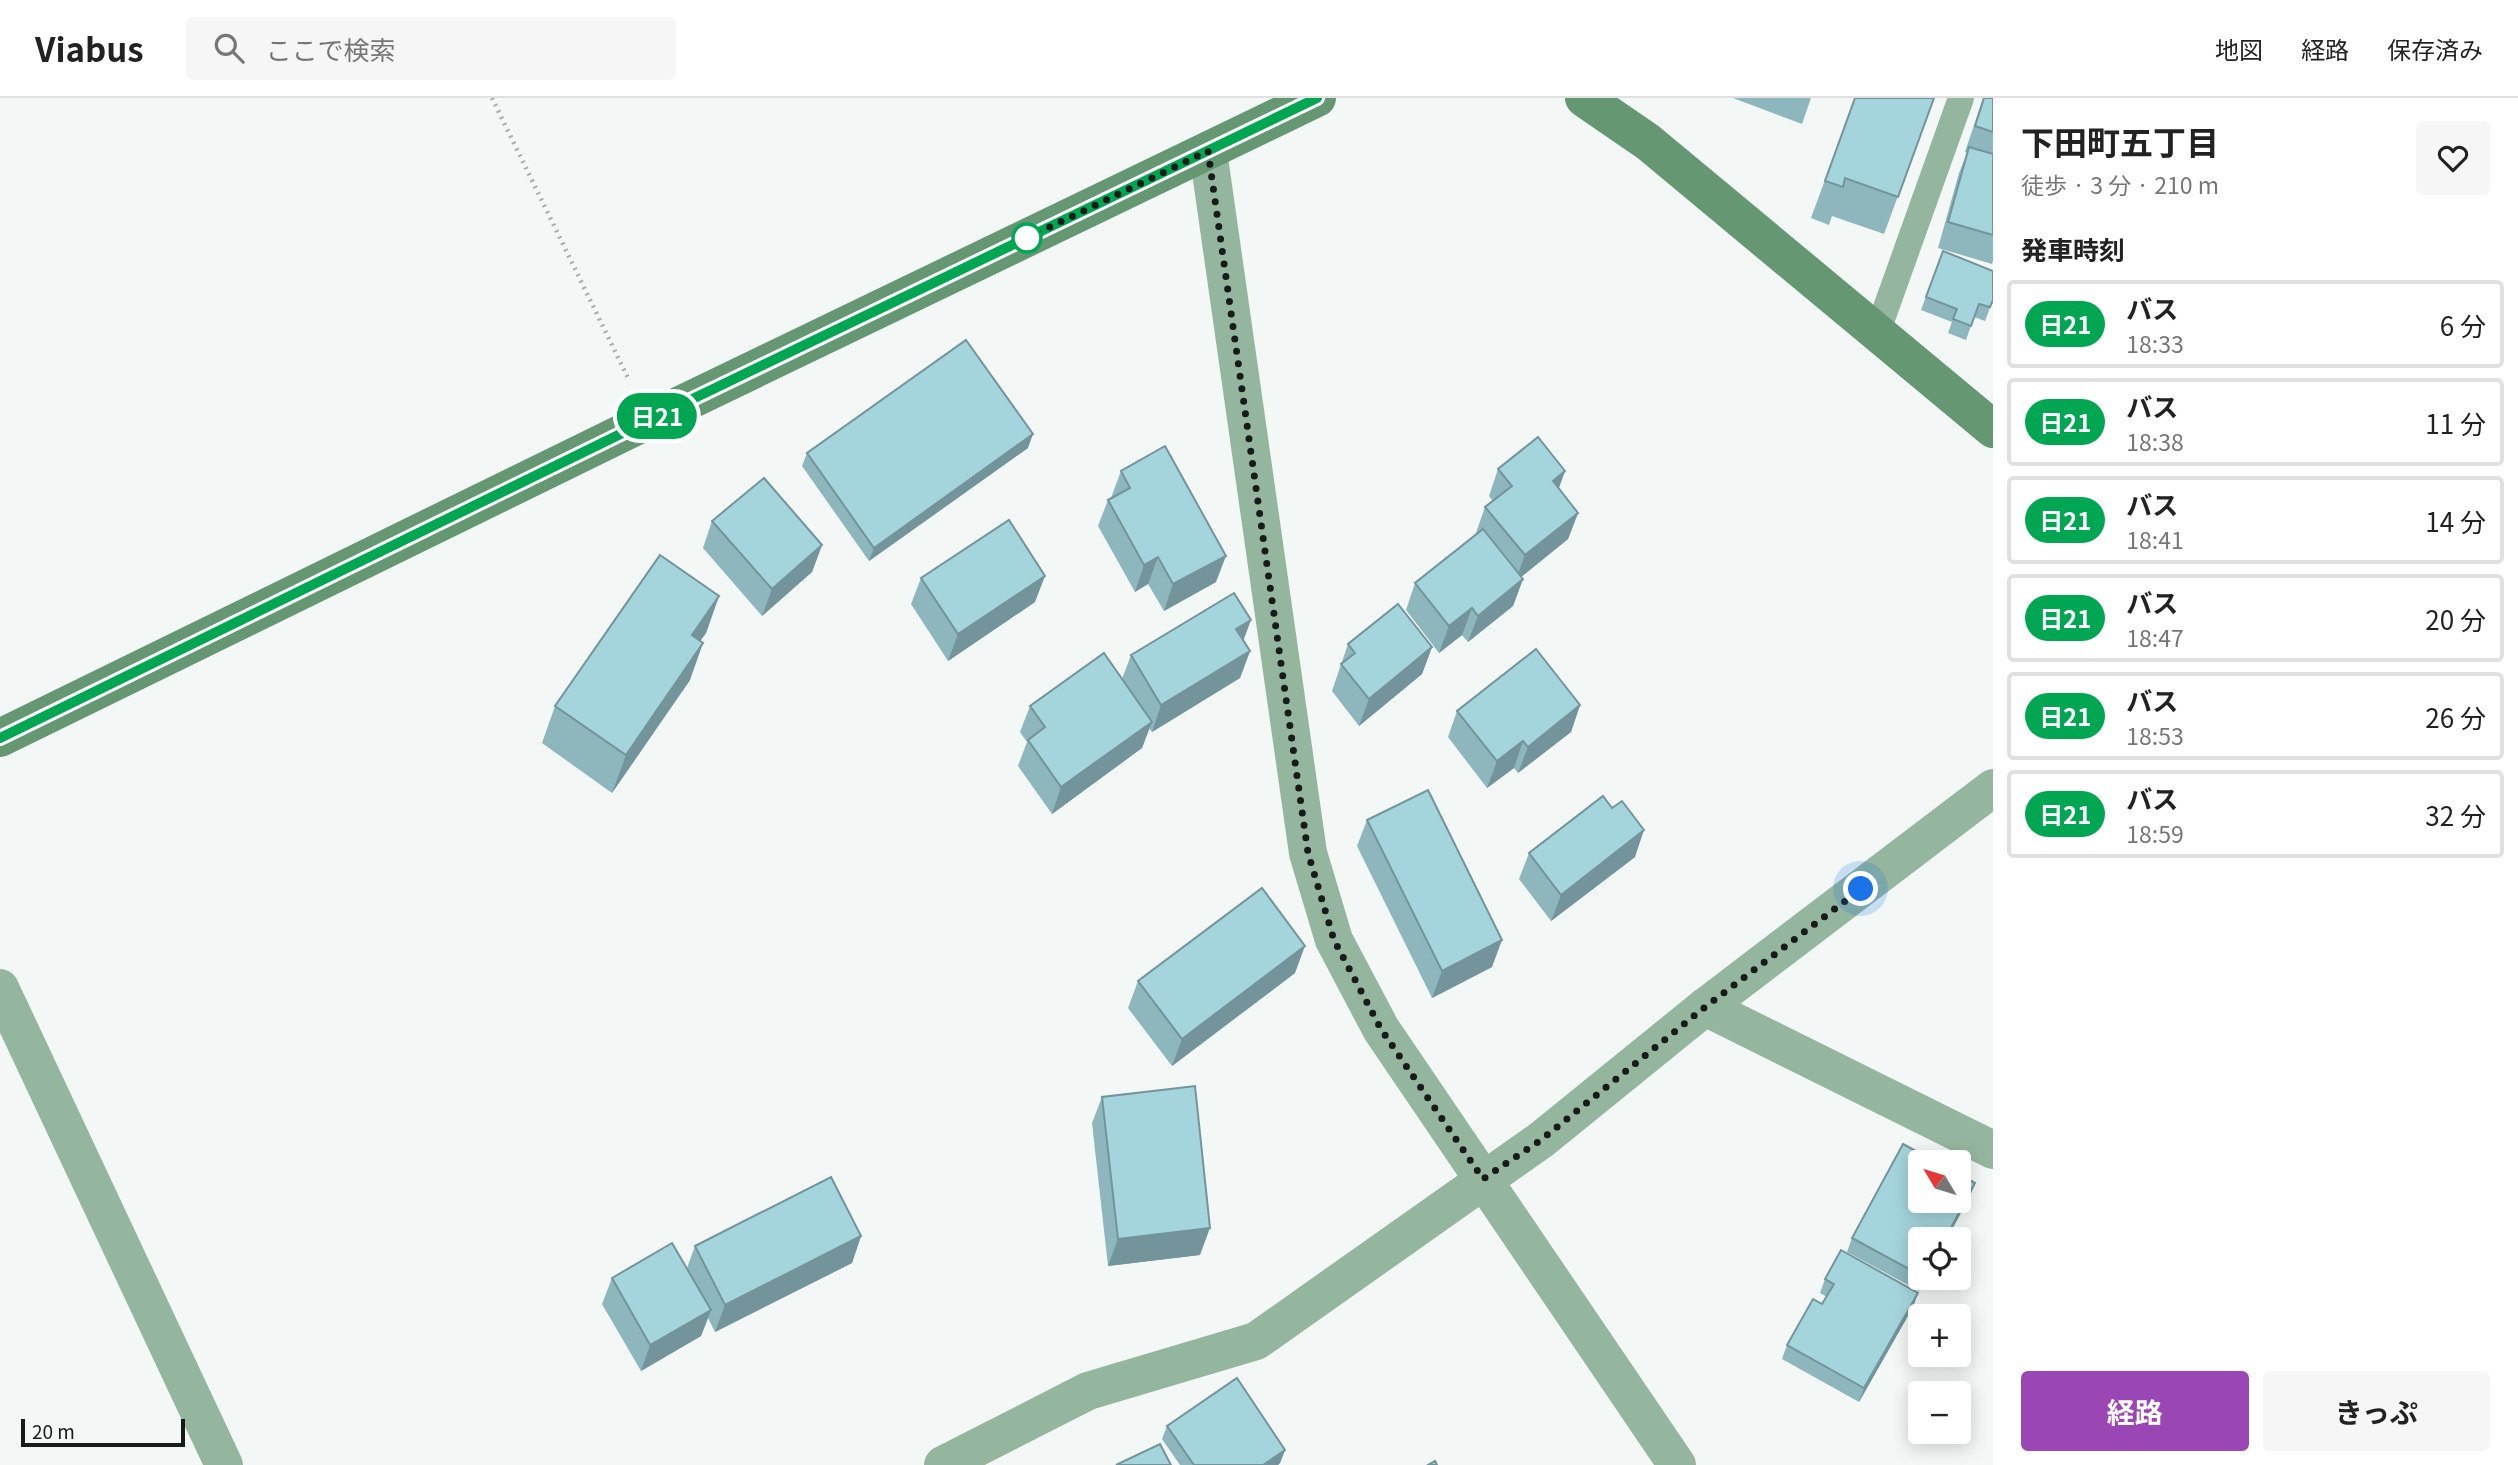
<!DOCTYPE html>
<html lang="ja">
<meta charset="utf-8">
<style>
:root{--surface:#fff;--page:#f6f6f6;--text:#222;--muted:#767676;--line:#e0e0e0;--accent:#9a46b4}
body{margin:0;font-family:Georgia,"Noto Sans JP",serif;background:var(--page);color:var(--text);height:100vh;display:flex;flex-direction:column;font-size:26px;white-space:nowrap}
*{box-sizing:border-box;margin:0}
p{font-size:23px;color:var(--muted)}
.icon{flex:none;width:38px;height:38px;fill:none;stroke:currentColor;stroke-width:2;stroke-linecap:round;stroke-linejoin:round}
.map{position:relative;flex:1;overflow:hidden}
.drawer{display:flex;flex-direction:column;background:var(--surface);width:525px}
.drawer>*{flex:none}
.badge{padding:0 14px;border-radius:23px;font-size:24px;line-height:46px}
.needle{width:46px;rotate:308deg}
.fabs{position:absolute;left:1908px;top:1052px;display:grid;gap:14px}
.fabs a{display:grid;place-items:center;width:63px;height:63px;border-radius:7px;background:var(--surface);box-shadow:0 4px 18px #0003;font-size:35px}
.scale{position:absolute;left:21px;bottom:18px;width:164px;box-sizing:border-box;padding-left:7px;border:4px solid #191b1b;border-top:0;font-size:19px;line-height:24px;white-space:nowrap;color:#191b1b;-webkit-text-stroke:5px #f3f8f7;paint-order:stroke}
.you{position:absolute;width:35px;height:35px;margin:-18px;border:5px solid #fff;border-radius:50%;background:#1a73e8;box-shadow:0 0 0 10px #1a73e833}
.map>.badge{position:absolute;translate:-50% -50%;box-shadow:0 0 0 4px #fff}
h2{padding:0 28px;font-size:26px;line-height:63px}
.round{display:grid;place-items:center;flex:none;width:74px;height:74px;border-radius:7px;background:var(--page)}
.headline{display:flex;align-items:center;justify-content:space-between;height:119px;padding:0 28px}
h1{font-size:33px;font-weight:700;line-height:52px}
.button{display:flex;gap:14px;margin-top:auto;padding:14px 28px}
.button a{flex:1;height:80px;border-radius:7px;background:var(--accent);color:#fff;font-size:28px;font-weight:700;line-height:80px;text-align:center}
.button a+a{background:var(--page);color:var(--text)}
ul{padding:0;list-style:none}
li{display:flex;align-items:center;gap:21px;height:88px;margin:0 14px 10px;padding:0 14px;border:4px solid var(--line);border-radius:7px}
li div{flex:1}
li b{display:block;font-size:26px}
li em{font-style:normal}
li .badge{min-width:77px;font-weight:700;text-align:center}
header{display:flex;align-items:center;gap:42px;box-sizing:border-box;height:98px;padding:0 35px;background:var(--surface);border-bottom:2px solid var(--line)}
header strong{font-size:33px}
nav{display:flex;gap:38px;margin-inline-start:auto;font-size:24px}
.search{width:490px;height:63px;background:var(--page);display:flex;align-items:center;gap:18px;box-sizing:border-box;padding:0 24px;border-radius:7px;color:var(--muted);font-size:26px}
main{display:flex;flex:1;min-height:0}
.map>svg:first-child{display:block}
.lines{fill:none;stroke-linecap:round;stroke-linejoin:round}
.path{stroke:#a9adac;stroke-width:4.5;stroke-dasharray:2 5;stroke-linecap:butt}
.lane{stroke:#95b69e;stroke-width:26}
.street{stroke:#95b69e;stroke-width:38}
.secondary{stroke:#659773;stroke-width:38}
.wall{fill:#8db6bd}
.shaded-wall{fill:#73949a}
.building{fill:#a4d4dc;stroke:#73949a;stroke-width:2}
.line-casing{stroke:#fff;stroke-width:16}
.line{stroke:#00a651;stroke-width:10}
.walk{stroke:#191b1b;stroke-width:7;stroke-dasharray:0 12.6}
.stop-dot{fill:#fff;stroke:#00a651;stroke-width:3.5}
</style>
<header>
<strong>Viabus</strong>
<div class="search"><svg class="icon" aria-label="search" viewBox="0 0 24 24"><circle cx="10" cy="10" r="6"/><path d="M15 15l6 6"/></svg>ここで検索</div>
<nav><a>地図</a><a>経路</a><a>保存済み</a></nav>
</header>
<main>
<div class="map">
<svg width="1993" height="1367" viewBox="0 0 1993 1367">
<rect width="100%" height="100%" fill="#f3f8f7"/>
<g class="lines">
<!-- path -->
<polyline class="path" points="492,0 628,280"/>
<!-- lane -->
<polyline class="lane" points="1877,235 1961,0"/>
<!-- street -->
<g class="street">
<polyline points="1208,53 1308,755 1334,842 1381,931 1677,1367"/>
<polyline points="0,890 224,1367"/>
<polyline points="1705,909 1993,1052"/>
<polyline points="943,1367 1088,1293 1256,1243 1541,1042 1705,909 1993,690"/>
</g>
<!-- secondary -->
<g class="secondary">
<polyline points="1584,0 1648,44 1993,331"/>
<polyline points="0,640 649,322 1317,0"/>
</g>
</g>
<!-- wall -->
<g class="wall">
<polygon points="1733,0 1811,0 1802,26"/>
<polygon points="1855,0 1934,0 1884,136 1832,118 1829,127 1811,120"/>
<polygon points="1983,0 1993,0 1993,163 1992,166 1938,150 1959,75 1967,55 1965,54"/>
<polygon points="1943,153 1993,202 1985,223 1974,219 1966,242 1948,235 1952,224 1921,212"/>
<polygon points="1028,350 869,463 802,368 807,355"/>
<polygon points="1498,371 1565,373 1559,390 1578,415 1568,441 1521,479 1523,481 1513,508 1468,544 1462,537 1439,555 1406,512 1415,485 1477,436 1476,435 1485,409 1493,403 1489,398"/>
<polygon points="1121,373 1216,484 1164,513 1148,486 1135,494 1098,428 1108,402 1111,400"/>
<polygon points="712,423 822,447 812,474 762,518 703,450"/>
<polygon points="921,480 1035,504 948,563 911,506"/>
<polygon points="719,498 706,535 700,543 690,582 612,695 542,645 555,608"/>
<polygon points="1243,543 1250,553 1240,580 1152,634 1149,630 1142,650 1052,716 1018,668 1027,644 1020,634 1030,608 1122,581 1131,557"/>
<polygon points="1348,546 1432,549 1422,576 1359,628 1332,593"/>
<polygon points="1580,607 1571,634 1518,675 1514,670 1487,690 1448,639 1457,613"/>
<polygon points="1612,710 1635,759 1551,823 1519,781 1529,755"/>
<polygon points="1367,722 1492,869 1432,900 1357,748"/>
<polygon points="1295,875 1172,968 1128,910 1138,883"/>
<polygon points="1102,999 1200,1157 1108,1168 1092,1025"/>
<polygon points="1975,1085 1970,1098 1920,1141 1920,1180 1927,1180 1919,1193 1847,1154 1852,1140"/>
<polygon points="861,1138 852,1165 715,1234 708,1220 701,1238 641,1273 602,1206 612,1180 687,1170 695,1148"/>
<polygon points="1825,1181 1918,1195 1913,1209 1859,1304 1782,1261 1787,1247 1822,1206 1827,1199 1820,1195"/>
<polygon points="1167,1328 1285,1352 1280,1365 1278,1367 1180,1367 1162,1341"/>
</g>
<!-- shaded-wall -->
<g class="shaded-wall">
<polygon points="1033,336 1028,350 869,463 874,450"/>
<polygon points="1565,373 1555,400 1553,383"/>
<polygon points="1578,415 1568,441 1515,484 1525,457"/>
<polygon points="822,447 812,474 762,518 772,491"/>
<polygon points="1226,458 1216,484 1164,513 1173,486"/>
<polygon points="1158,459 1148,486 1135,494 1144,467"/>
<polygon points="1045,478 1035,504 948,563 958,536"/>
<polygon points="1523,481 1513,508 1468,544 1478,518"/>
<polygon points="719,498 706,535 678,574 692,537"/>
<polygon points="1472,510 1462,537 1439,555 1449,528"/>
<polygon points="1251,522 1241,549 1236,531"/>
<polygon points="703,545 690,582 612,695 626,657"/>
<polygon points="1432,549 1422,576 1359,628 1369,601"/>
<polygon points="1250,553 1240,580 1152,634 1161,607"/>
<polygon points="1580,607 1571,634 1518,675 1528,649"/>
<polygon points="1152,624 1142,650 1052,716 1061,689"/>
<polygon points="1523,643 1514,670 1487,690 1497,663"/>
<polygon points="1644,732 1635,759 1551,823 1561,797"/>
<polygon points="1502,842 1492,869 1432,900 1442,873"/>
<polygon points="1305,848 1295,875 1172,968 1182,941"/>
<polygon points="1975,1085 1970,1098 1947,1141 1945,1141"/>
<polygon points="1210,1130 1200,1157 1108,1168 1118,1141"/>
<polygon points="861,1138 852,1165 715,1234 725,1207"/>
<polygon points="1924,1180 1927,1180 1919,1193"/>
<polygon points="1918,1195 1913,1209 1859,1304 1864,1290"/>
<polygon points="711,1212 701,1238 641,1273 650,1247"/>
<polygon points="1285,1352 1280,1365 1278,1367 1263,1367"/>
</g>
<!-- building -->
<g class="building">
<polygon points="1855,0 1934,0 1898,99 1845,80 1843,89 1825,83"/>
<polygon points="1984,0 1993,0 1993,34 1975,28"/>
<polygon points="1969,49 1993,56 1993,137 1948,124"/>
<polygon points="1943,153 1993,173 1993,202 1990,209 1979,206 1971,228 1953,221 1957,211 1926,199"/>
<polygon points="966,242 1033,336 874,450 807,355"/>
<polygon points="1538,339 1565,373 1553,383 1578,415 1525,457 1485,409 1512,388 1498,371"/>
<polygon points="1165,348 1226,458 1173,486 1158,459 1144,467 1108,402 1130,390 1121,373"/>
<polygon points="764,380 822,447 772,491 712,423"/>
<polygon points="1009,422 1045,478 958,536 921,480"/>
<polygon points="1483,431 1523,481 1478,518 1472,510 1449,528 1415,485"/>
<polygon points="660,457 719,498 692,537 703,545 626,657 555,608"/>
<polygon points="1234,495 1251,522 1236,531 1250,553 1161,607 1131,557"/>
<polygon points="1398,506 1432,549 1369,601 1341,566 1355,555 1348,546"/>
<polygon points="1536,551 1580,607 1528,649 1523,643 1497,663 1457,613"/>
<polygon points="1104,555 1152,624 1061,689 1028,642 1045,629 1030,608"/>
<polygon points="1428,692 1502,842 1442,873 1367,722"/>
<polygon points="1603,698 1612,710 1622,703 1644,732 1561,797 1529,755"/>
<polygon points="1262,790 1305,848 1182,941 1138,883"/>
<polygon points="1195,988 1210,1130 1118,1141 1102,999"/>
<polygon points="1903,1046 1936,1064 1920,1064 1920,1102 1958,1102 1958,1076 1975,1085 1945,1141 1920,1141 1920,1177 1852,1140"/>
<polygon points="831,1079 861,1138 725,1207 695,1148"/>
<polygon points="672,1145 711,1212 650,1247 612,1180"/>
<polygon points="1841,1152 1918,1195 1864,1290 1787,1247 1813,1201 1822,1206 1834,1186 1825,1181"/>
<polygon points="1237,1280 1285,1352 1263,1367 1194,1367 1167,1328"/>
<polygon points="1160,1346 1171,1367 1116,1367"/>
<polygon points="1435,1363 1437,1367 1428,1367"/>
</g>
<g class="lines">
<defs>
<polyline id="line" points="0,640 649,322 1317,0"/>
</defs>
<!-- line casing -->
<use href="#line" class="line-casing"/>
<!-- line -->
<use href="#line" class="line"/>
<!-- walk -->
<polyline class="walk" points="1027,140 1208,53 1308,755 1334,842 1381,931 1483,1081 1541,1042 1705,909 1861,791"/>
</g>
<!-- markers -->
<circle class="stop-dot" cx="1027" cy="140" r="14"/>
</svg>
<div class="fabs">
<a><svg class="needle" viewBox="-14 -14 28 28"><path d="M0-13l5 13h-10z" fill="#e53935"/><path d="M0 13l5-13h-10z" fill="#767676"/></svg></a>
<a><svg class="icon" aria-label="locate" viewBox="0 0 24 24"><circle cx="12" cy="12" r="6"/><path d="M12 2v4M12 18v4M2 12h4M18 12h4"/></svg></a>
<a>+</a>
<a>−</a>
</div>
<div class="scale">20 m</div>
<div class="you" style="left:1861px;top:791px"></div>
<b class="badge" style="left:657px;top:318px;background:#00a651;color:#fff">日21</b>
</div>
<section class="drawer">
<div class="headline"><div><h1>下田町五丁目</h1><p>徒歩 · 3 分 · 210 m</p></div><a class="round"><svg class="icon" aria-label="heart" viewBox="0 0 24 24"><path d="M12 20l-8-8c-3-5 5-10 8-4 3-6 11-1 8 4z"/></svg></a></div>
<h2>発車時刻</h2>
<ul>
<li><span class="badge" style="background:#00a651;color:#fff">日21</span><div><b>バス</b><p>18:33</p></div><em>6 分</em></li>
<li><span class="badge" style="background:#00a651;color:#fff">日21</span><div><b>バス</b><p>18:38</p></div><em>11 分</em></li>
<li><span class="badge" style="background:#00a651;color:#fff">日21</span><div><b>バス</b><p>18:41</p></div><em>14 分</em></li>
<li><span class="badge" style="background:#00a651;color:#fff">日21</span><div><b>バス</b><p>18:47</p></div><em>20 分</em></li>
<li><span class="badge" style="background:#00a651;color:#fff">日21</span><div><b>バス</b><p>18:53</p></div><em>26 分</em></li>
<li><span class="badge" style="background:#00a651;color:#fff">日21</span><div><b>バス</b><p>18:59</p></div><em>32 分</em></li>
</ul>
<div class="button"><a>経路</a><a>きっぷ</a></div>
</section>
</main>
